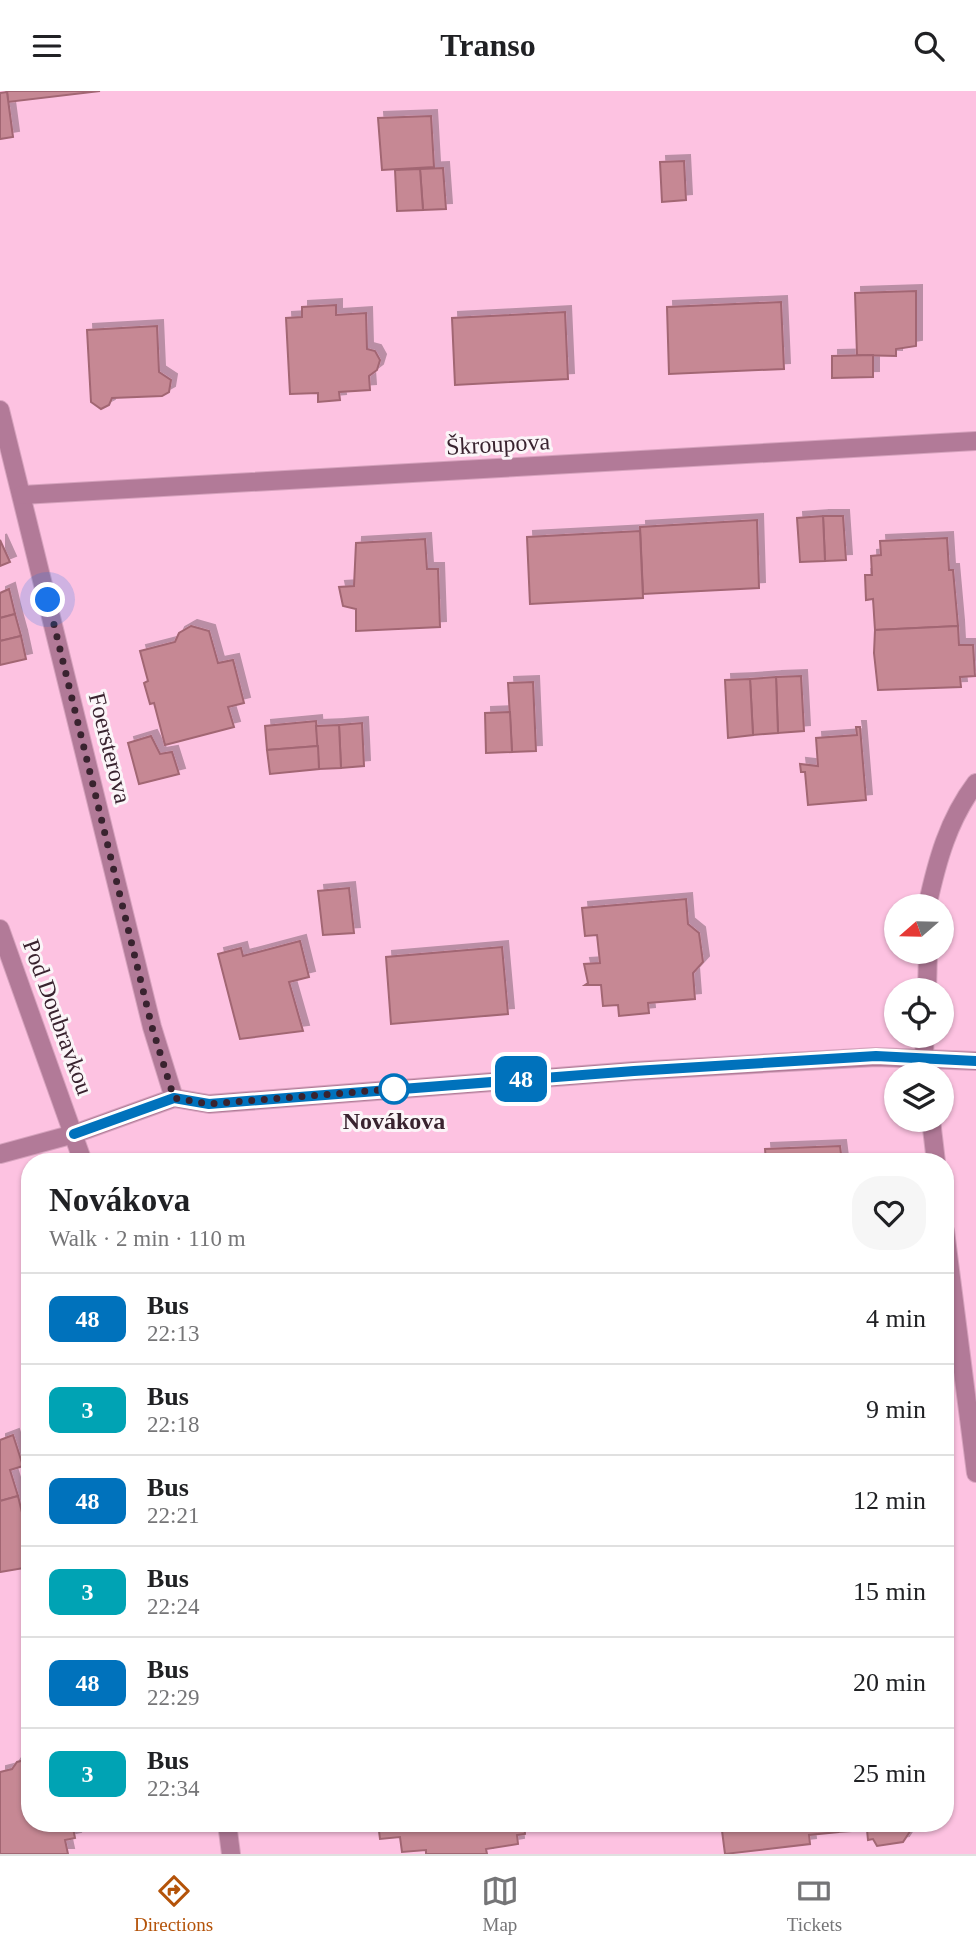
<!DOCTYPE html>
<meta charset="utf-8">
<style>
:root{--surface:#fff;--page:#f6f6f6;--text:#202124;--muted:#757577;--line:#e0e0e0;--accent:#b45309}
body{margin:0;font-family:"Times New Roman",serif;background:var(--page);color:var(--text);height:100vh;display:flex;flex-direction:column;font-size:26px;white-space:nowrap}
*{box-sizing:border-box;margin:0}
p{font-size:23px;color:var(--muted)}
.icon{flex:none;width:38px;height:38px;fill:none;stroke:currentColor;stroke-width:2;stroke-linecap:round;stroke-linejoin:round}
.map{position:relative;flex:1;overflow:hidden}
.panel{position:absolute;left:21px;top:1062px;width:933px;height:679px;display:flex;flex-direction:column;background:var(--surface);border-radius:28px;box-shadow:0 2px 5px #0004}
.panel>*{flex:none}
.badge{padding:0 14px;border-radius:10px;font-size:24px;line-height:46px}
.needle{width:46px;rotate:250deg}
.buttons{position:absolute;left:884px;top:803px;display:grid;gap:14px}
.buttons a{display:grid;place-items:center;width:70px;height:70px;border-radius:50%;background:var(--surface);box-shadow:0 2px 5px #0004;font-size:35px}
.you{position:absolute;width:35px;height:35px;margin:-18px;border:5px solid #fff;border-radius:50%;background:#1a73e8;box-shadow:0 0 0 10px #1a73e833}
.map>.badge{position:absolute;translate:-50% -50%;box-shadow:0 0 0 4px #fff}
.round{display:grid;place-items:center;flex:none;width:74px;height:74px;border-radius:28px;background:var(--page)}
.head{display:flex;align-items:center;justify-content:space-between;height:119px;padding:0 28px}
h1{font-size:33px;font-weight:700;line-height:52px}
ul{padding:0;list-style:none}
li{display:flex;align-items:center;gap:21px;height:91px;padding:0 28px;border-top:2px solid var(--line)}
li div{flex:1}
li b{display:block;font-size:26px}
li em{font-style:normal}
li .badge{min-width:77px;font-weight:700;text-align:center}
header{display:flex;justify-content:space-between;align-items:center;height:91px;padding:0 28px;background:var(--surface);font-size:32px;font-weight:700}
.tab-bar{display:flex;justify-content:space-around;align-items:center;height:98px;border-top:2px solid var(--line);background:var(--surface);font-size:19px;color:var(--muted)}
.tab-bar a{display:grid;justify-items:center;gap:4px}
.tab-bar .current{color:var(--accent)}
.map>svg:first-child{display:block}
.building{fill:#c68894;stroke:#a26673;stroke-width:2;filter:url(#shadow)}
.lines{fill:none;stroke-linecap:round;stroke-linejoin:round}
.minor-casing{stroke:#d6a2bd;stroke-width:20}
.minor{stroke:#b27a98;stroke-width:18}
.line-casing{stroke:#fff;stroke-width:16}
.line{stroke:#0072bc;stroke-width:10}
.walk{stroke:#39232f;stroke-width:7;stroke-dasharray:0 12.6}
.stop-dot{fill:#fff;stroke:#0072bc;stroke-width:3.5}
.labels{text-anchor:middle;stroke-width:6;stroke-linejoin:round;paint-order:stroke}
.street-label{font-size:24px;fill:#39232f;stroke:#fbf5f8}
.stop-label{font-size:24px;font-weight:bold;fill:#39232f;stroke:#fbf5f8}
</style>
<header><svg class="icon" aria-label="menu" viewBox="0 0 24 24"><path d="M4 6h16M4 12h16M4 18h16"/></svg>Transo<svg class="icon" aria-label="search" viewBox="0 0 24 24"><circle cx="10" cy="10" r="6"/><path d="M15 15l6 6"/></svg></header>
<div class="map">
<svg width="976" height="1763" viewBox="0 0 976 1763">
<defs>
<filter id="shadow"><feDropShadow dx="6" dy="-6" stdDeviation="0" flood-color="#0004"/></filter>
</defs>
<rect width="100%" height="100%" fill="#fdc2e1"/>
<!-- building -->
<g class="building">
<polygon points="7,0 100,0 8,11"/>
<polygon points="7,1 13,46 0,48 0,2"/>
<polygon points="431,25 434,76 382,79 378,27"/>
<polygon points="684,70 686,109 662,111 660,71"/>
<polygon points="443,77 446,118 423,119 420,78"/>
<polygon points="420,78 423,119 397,120 395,79"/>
<polygon points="916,200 916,255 896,258 896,265 857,264 855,202"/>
<polygon points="781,211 784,278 669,283 667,216"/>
<polygon points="336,214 336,224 366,222 367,258 375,260 380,269 377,279 369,285 370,299 339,301 340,309 318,311 318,302 290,303 286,227 302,226 302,216"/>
<polygon points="565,221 568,288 455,294 452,227"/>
<polygon points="157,235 159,281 171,289 169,301 162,305 112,307 109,314 101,318 91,311 87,239"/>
<polygon points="873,264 873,286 832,287 832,265"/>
<polygon points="823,425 843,425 846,469 825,470"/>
<polygon points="823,425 825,470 800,471 797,427"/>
<polygon points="757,429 759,497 643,503 640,436"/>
<polygon points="640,440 643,507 530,513 527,446"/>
<polygon points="947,447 949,479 953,479 958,535 875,539 873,508 866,509 865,484 872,484 871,465 881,464 880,450"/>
<polygon points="425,448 427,478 438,478 440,536 356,540 356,518 343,515 339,496 354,495 356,452"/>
<polygon points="0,449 10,471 0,475"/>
<polygon points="9,498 15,523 0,527 0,502"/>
<polygon points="15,523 21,545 0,550 0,527"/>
<polygon points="191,535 209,540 218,572 233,569 244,612 228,616 234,636 165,654 154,612 150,613 144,592 148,590 140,560 175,551 179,542"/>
<polygon points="958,535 959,554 973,554 975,585 960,586 961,596 878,599 874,562 875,539"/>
<polygon points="21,545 26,568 0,574 0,550"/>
<polygon points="801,585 804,640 778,642 776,586"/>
<polygon points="776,586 778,642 753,644 750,588"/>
<polygon points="750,588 753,644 728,647 725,589"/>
<polygon points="533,591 536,660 512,661 508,592"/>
<polygon points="510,621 512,661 486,662 485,622"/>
<polygon points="316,630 318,655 267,659 265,635"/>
<polygon points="362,632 364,675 341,677 339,634"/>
<polygon points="339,634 341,677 319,678 316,635"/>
<polygon points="856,636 860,636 866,709 808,714 805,681 801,681 800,673 818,675 816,647 857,644"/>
<polygon points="151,645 160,663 172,661 179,683 139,693 128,652"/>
<polygon points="318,655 319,678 270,683 267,659"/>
<polygon points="349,797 354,842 323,844 318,800"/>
<polygon points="686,808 688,833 699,842 703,871 693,882 695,908 648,912 649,922 619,925 618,914 603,915 601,894 585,894 588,892 584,873 600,872 597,844 585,845 582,817"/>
<polygon points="300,850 309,886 289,891 303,940 240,948 218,863 241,857 243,865"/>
<polygon points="502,856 508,923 391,933 386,866"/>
<polygon points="840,1055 842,1071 766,1071 765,1058"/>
<polygon points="13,1344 23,1375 10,1379 18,1405 0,1410 0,1349"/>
<polygon points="18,1405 25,1434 30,1433 30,1476 0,1481 0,1410"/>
<polygon points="29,1668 30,1732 72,1732 75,1747 65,1749 68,1763 0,1763 0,1681 12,1678 17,1671"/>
<polygon points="378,1732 524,1732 525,1743 517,1744 518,1753 486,1758 487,1763 426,1763 426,1759 402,1761 400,1746 380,1748"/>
<polygon points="721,1732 836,1732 838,1741 809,1744 810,1753 725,1763"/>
<polygon points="836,1732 936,1732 936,1736 911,1739 903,1751 877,1755 873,1748 868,1749 867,1739 838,1741"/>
</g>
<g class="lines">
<defs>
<g id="minor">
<polyline points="0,319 152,936 174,1007"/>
<polyline points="22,404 976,350"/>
<path d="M927 816C937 770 948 729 976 692"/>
<polyline points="0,838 83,1071"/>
<polyline points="927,900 928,861"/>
<polyline points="924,945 925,984"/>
<polyline points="931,1029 936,1071"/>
<polyline points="0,1063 74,1043 174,1007 209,1013 634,980 876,966 976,970"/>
<polyline points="945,1140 976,1382"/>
<polyline points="227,1732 231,1763"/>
</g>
</defs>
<!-- minor casing -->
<use href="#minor" class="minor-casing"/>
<!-- minor -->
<use href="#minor" class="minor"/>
</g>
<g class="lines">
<defs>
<polyline id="line" points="74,1043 174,1007 209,1013 634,980 876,965 976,970"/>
</defs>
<!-- line casing -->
<use href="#line" class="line-casing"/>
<!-- line -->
<use href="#line" class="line"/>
<!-- walk -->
<polyline class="walk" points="48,509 152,936 174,1007 209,1013 394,998"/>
</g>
<!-- markers -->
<circle class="stop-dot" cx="394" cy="998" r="14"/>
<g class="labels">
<!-- street labels -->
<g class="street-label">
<text transform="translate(498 353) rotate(-3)" y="8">Škroupova</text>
<text transform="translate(110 657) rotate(76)" y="8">Foersterova</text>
<text transform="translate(58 926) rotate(70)" y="8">Pod Doubravkou</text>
</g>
<!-- stop labels -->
<g class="stop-label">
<text x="394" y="1038">Novákova</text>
</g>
</g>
</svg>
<div class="buttons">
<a><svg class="needle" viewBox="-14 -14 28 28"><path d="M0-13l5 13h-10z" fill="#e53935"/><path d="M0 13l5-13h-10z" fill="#757577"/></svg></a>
<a><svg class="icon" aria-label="locate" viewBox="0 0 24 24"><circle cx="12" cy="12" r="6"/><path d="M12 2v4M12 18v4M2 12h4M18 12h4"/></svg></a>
<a><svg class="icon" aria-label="layers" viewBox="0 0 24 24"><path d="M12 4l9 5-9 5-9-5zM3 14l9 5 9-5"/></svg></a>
</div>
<div class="you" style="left:48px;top:509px"></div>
<b class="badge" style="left:521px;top:988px;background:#0072bc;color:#fff">48</b>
<section class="panel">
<div class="head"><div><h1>Novákova</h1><p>Walk · 2 min · 110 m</p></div><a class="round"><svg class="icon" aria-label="heart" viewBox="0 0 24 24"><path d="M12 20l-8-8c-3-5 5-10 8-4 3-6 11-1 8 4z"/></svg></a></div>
<ul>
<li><span class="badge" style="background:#0072bc;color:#fff">48</span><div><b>Bus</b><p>22:13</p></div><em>4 min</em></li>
<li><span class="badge" style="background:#00a3b4;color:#fff">3</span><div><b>Bus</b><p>22:18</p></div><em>9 min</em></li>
<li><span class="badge" style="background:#0072bc;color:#fff">48</span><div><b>Bus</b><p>22:21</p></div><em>12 min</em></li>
<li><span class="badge" style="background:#00a3b4;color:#fff">3</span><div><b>Bus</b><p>22:24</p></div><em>15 min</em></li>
<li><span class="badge" style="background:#0072bc;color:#fff">48</span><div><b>Bus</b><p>22:29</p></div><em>20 min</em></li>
<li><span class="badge" style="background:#00a3b4;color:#fff">3</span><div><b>Bus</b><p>22:34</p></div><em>25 min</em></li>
</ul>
</section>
</div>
<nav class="tab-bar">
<a class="current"><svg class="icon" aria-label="directions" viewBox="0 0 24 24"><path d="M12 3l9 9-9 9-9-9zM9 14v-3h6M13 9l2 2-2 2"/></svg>Directions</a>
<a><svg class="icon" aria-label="map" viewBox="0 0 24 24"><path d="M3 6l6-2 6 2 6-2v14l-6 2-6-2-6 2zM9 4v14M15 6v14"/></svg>Map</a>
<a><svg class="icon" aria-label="tickets" viewBox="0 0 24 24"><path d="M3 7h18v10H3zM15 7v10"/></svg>Tickets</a>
</nav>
